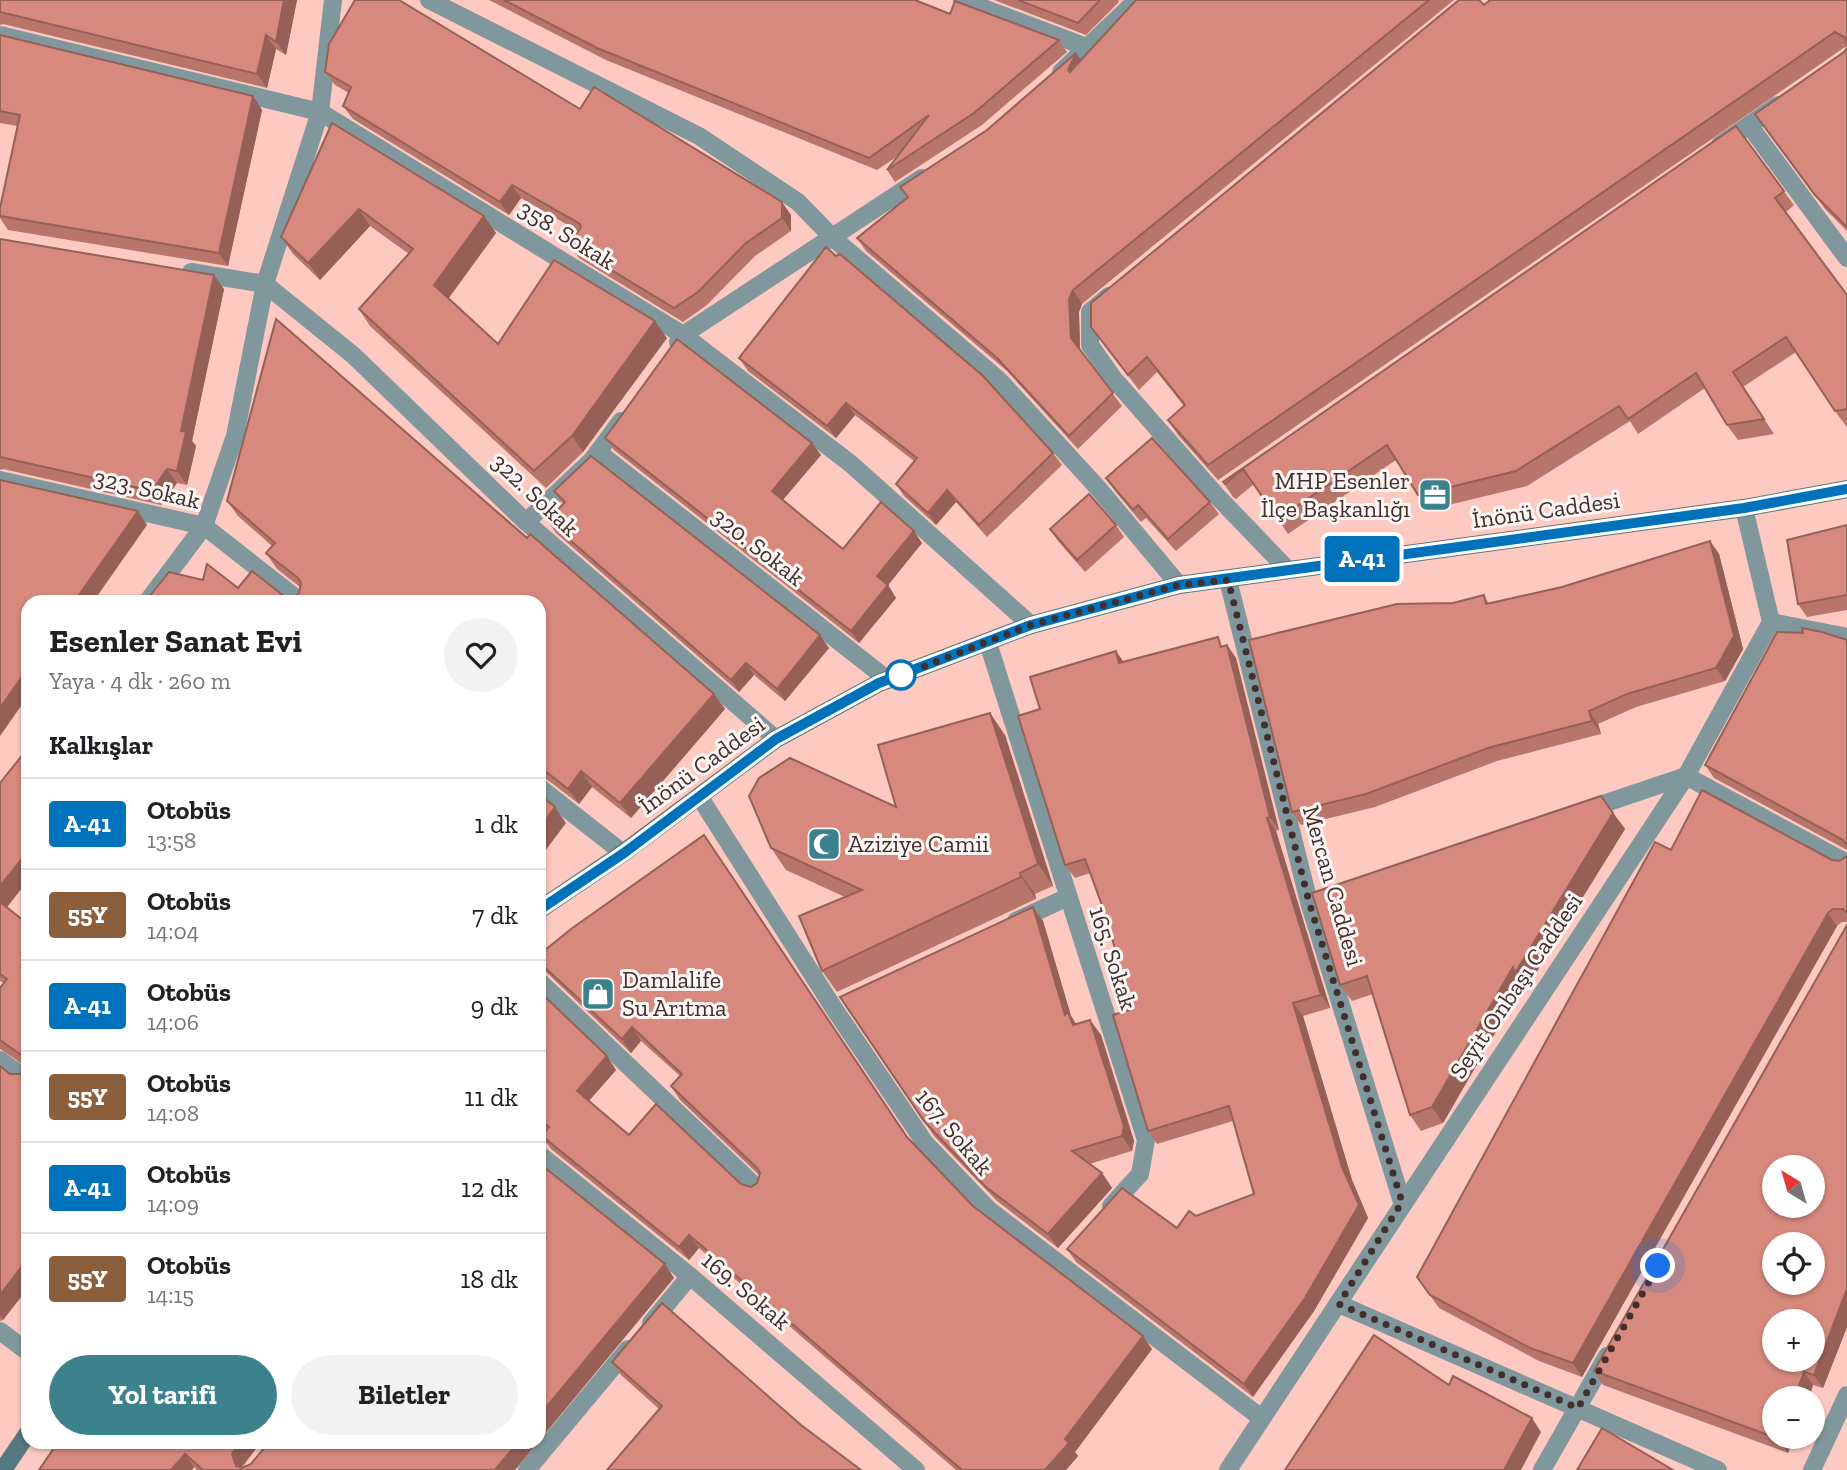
<!DOCTYPE html>
<html lang="tr">
<meta charset="utf-8">
<style>
:root{--surface:#fff;--page:#f2f2f2;--text:#202124;--muted:#757577;--line:#e0e0e0;--accent:#3c828d}
body{margin:0;font-family:"Zilla Slab",serif;background:var(--page);color:var(--text);height:100vh;display:flex;flex-direction:column;font-size:26px;white-space:nowrap}
*{box-sizing:border-box;margin:0}
p{font-size:23px;color:var(--muted)}
.icon{flex:none;width:38px;height:38px;fill:none;stroke:currentColor;stroke-width:2;stroke-linecap:round;stroke-linejoin:round}
.map{position:relative;flex:1;overflow:hidden}
.side{position:absolute;left:21px;top:595px;width:525px;height:854px;display:flex;flex-direction:column;background:var(--surface);border-radius:21px;box-shadow:0 2px 5px #0004}
.side>*{flex:none}
.badge{padding:0 14px;border-radius:5px;font-size:24px;line-height:46px}
.needle{width:46px;rotate:323deg}
.fabs{position:absolute;left:1762px;top:1155px;display:grid;gap:14px}
.fabs a{display:grid;place-items:center;width:63px;height:63px;border-radius:50%;background:var(--surface);box-shadow:0 2px 5px #0004;font-size:35px}
.you{position:absolute;width:35px;height:35px;margin:-18px;border:5px solid #fff;border-radius:50%;background:#1a73e8;box-shadow:0 0 0 10px #1a73e833}
.map>.badge{position:absolute;translate:-50% -50%;box-shadow:0 0 0 4px #fff}
h2{padding:0 28px;font-size:26px;line-height:63px}
.round{display:grid;place-items:center;flex:none;width:74px;height:74px;border-radius:37px;background:var(--page)}
.summary{display:flex;align-items:center;justify-content:space-between;height:119px;padding:0 28px}
h1{font-size:33px;font-weight:700;line-height:52px}
.primary-button{display:flex;gap:14px;margin-top:auto;padding:14px 28px}
.primary-button a{flex:1;height:80px;border-radius:42px;background:var(--accent);color:#fff;font-size:28px;font-weight:700;line-height:80px;text-align:center}
.primary-button a+a{background:var(--page);color:var(--text)}
ul{padding:0;list-style:none}
li{display:flex;align-items:center;gap:21px;height:91px;padding:0 28px;border-top:2px solid var(--line)}
li div{flex:1}
li b{display:block;font-size:26px}
li em{font-style:normal}
li .badge{min-width:77px;font-weight:700;text-align:center}
.map>svg:first-child{display:block}
.lines{fill:none;stroke-linecap:round;stroke-linejoin:round}
.minor{stroke:#80989d;stroke-width:18}
.tertiary{stroke:#80989d;stroke-width:18}
.secondary{stroke:#557980;stroke-width:18}
.wall{fill:#b8766b}
.shaded-wall{fill:#966057}
.building{fill:#d6897c;stroke:#966057;stroke-width:2;fill-rule:evenodd}
.line-casing{stroke:#fff;stroke-width:16}
.line{stroke:#0072bc;stroke-width:10}
.walk{stroke:#422e2a;stroke-width:7;stroke-dasharray:0 12.6}
.stop-dot{fill:#fff;stroke:#0072bc;stroke-width:3.5}
.labels{text-anchor:middle;stroke-width:6;stroke-linejoin:round;paint-order:stroke}
.street-label{font-size:24px;fill:#422e2a;stroke:#fdf7f6}
.poi-label{font-size:24px;fill:#422e2a;stroke:#fdf7f6;text-anchor:start}
</style>
<div class="map">
<svg width="1847" height="1470" viewBox="0 0 1847 1470">
<rect width="100%" height="100%" fill="#fec9c0"/>
<g class="lines">
<!-- minor -->
<g class="minor">
<polyline points="429,0 699,136 798,202 833,238 999,380 1098,488 1179,585"/>
<polyline points="962,0 1089,48"/>
<polyline points="0,35 320,112 683,335 851,464 1031,625"/>
<polyline points="1061,72 1137,0"/>
<polyline points="1749,125 1847,258"/>
<polyline points="1720,145 1778,105"/>
<polyline points="191,272 265,284 353,355 526,522 776,739"/>
<polyline points="1109,296 1090,312 1090,345 1113,378 1216,495 1287,569"/>
<polyline points="678,342 683,335 922,178"/>
<polyline points="598,452 888,680"/>
<polyline points="0,480 204,526 301,602"/>
<polyline points="526,522 592,460 621,421"/>
<polyline points="1228,580 1309,902 1402,1202"/>
<polyline points="147,602 204,526 235,436 265,284 320,112 333,0"/>
<polyline points="1771,622 1847,637"/>
<polyline points="988,643 1146,1140 1140,1174 1111,1206"/>
<polyline points="539,787 623,853"/>
<polyline points="699,796 833,1007 925,1143 989,1210 1260,1417"/>
<polyline points="1585,810 1686,776 1847,863"/>
<polyline points="1016,921 1068,897"/>
<polyline points="539,981 758,1189"/>
<polyline points="0,1060 28,1080"/>
<polyline points="539,1154 690,1276 916,1470"/>
<polyline points="1339,1304 1718,1470"/>
<polyline points="651,1323 690,1276"/>
<polyline points="0,1331 28,1352"/>
<polyline points="527,1470 628,1349"/>
<polyline points="1542,1470 1607,1356"/>
<polyline points="1812,1470 1847,1395"/>
</g>
<!-- tertiary -->
<polyline class="tertiary" points="1228,1470 1686,776 1771,622 1744,508"/>
<!-- secondary -->
<g class="secondary">
<polyline points="539,910 623,853 776,739 879,683 1031,625 1179,585 1744,508 1847,489"/>
<polyline points="3,1470 28,1433"/>
</g>
</g>
<!-- wall -->
<g class="wall">
<polygon points="0,0 297,0 286,55 276,49 267,88 3,24 0,25"/>
<polygon points="489,0 915,0 950,14 1059,40 1067,52 982,125 895,182 887,170 898,156 877,170 606,60"/>
<polygon points="994,0 1119,0 1118,3 1086,35"/>
<polygon points="1136,0 1454,0 1082,304 1079,312 1080,350 1122,406 1078,449 1007,371 866,251 857,238 908,197 900,187 987,130 1081,60"/>
<polygon points="1847,0 1847,48 1845,47 1218,480 1178,435 1168,420 1184,406 1157,372 1139,390 1091,327 1484,5"/>
<polygon points="0,35 253,96 262,110 228,266 8,230 0,218 0,208 17,126 0,123"/>
<polygon points="1847,48 1847,231 1825,209 1766,128"/>
<polygon points="325,72 580,109 791,215 791,231 755,256 707,305 683,322 579,258 570,245 578,231 521,198 509,215 353,119 343,106 349,93 335,85"/>
<polygon points="332,123 484,216 496,233 448,298 498,344 667,338 583,452 546,488 370,326 359,309 409,254 370,226 320,280 293,254 281,237"/>
<polygon points="1736,126 1794,205 1785,213 1847,295 1847,426 1846,426 1835,411 1796,352 1743,387 1774,434 1738,440 1727,425 1705,388 1638,434 1630,421 1527,486 1428,510 1396,460 1288,534 1254,484 1236,499 1233,497 1223,482"/>
<polygon points="0,239 224,289 192,441 196,446 187,485 177,483 161,505 3,469 0,470"/>
<polygon points="739,358 1053,453 1062,465 987,537 956,502 936,525 904,496 896,484 914,461 855,415 836,438 748,371"/>
<polygon points="605,438 821,455 783,500 843,549 922,543 888,585 896,598 859,643 614,450"/>
<polygon points="1106,478 1210,502 1219,514 1176,551 1146,518 1141,522 1115,491"/>
<polygon points="554,491 829,648 785,701 754,675 739,692 556,533 548,521 563,504"/>
<polygon points="227,501 527,538 714,694 725,709 631,818 592,787 579,804 545,778 539,777 539,602 145,602 238,588 294,597 299,593 300,587 277,569 266,553 272,546 238,516"/>
<polygon points="1116,525 1124,537 1085,572 1058,541 1050,529"/>
<polygon points="1847,525 1847,610 1807,617 1798,604"/>
<polygon points="1710,541 1719,554 1743,649 1725,681 1636,707 1598,724 1601,734 1497,761 1375,807 1301,825 1292,812 1453,603 1484,595 1489,604 1562,587"/>
<polygon points="1847,640 1847,850 1714,778 1705,765"/>
<polygon points="1227,645 1236,658 1279,830 1276,831 1330,1008 1303,1016 1352,1180 1368,1218 1314,1311 1253,1397 1076,1262 1067,1249 1177,1228 1196,1216 1254,1194 1233,1121 1157,1144 1148,1131 1133,1009 1103,908 1090,873 1075,878 1065,865 1040,709 1123,662"/>
<polygon points="1005,735 1053,886 1035,894 1036,899 837,992 822,971 845,897 786,870 771,848 896,807"/>
<polygon points="28,748 28,880 7,907 28,924 28,1288 3,1320 0,1321 0,1066 10,1074 22,1074 27,1067 0,1049 0,988 4,983 0,981 0,783"/>
<polygon points="1601,796 1625,829 1526,989 1523,985 1443,1123 1421,1131 1410,1115 1373,994 1352,1001 1340,985"/>
<polygon points="1671,850 1839,861 1847,856 1847,922 1842,922 1837,926 1582,1377 1539,1361 1439,1308 1417,1277"/>
<polygon points="1033,907 1043,921 1071,1016 1076,1024 1090,1020 1101,1035 1134,1141 1132,1151 1089,1164 1102,1173 1112,1188 1058,1248 997,1201 934,1136 840,997"/>
<polygon points="1847,925 1847,1327 1823,1388 1813,1385 1809,1398 1774,1398 1794,1437 1788,1453 1603,1385 1594,1371"/>
<polygon points="539,955 909,1139 973,1206 1152,1349 1075,1452 1078,1456 1066,1470 956,1470 699,1248 689,1260 551,1149 542,1136 546,1130 539,1123 539,991 616,1070 589,1101 629,1135 741,1184 751,1187 757,1183 759,1175 680,1100 671,1086 680,1076 641,1041 631,1053 545,971 539,963"/>
<polygon points="612,1362 801,1425 659,1409 621,1375"/>
<polygon points="261,1442 242,1468 251,1464 269,1442 538,1442 515,1470 197,1470 194,1467 192,1470 39,1470"/>
</g>
<!-- shaded-wall -->
<g class="shaded-wall">
<polygon points="284,0 297,0 286,55 276,42"/>
<polygon points="266,35 276,49 267,88 257,74"/>
<polygon points="1076,53 1086,66 1077,83 1068,70"/>
<polygon points="253,96 262,110 228,266 219,253"/>
<polygon points="512,185 521,198 509,215 500,202"/>
<polygon points="782,202 791,215 791,231 782,218"/>
<polygon points="359,209 370,226 320,280 308,263"/>
<polygon points="484,216 496,233 446,302 434,285"/>
<polygon points="214,275 224,289 192,441 196,446 187,485 177,471 181,431"/>
<polygon points="1073,290 1082,304 1079,312 1080,351 1071,338 1069,299"/>
<polygon points="655,321 667,338 583,452 572,436"/>
<polygon points="846,403 855,415 836,438 827,426"/>
<polygon points="812,443 821,455 780,503 772,491"/>
<polygon points="167,469 177,483 161,505 152,491"/>
<polygon points="947,490 956,502 936,525 928,513"/>
<polygon points="138,511 147,525 93,602 74,602"/>
<polygon points="914,531 922,543 888,585 896,598 859,643 851,631 877,576"/>
<polygon points="1710,541 1719,554 1743,649 1725,681 1716,668"/>
<polygon points="820,635 829,648 785,701 777,689"/>
<polygon points="1227,645 1236,658 1279,830 1270,817"/>
<polygon points="1116,651 1125,664 1119,663"/>
<polygon points="746,663 754,675 739,692 731,680"/>
<polygon points="28,668 28,696 0,736 0,708"/>
<polygon points="714,694 725,709 631,818 620,803"/>
<polygon points="1589,711 1598,724 1601,734 1592,721"/>
<polygon points="990,713 1005,735 1053,886 1038,864"/>
<polygon points="581,771 592,787 579,804 568,789"/>
<polygon points="555,807 566,823 539,859 539,829"/>
<polygon points="1613,813 1625,829 1526,989 1523,985 1443,1123 1432,1107 1513,967"/>
<polygon points="1267,818 1276,831 1330,1008 1321,995"/>
<polygon points="28,851 28,880 4,911 0,906 0,886"/>
<polygon points="1020,873 1035,894 1036,899 1021,877"/>
<polygon points="1033,907 1043,921 1071,1016 1078,1027 1084,1040 1065,1015"/>
<polygon points="1828,913 1837,926 1582,1377 1573,1363"/>
<polygon points="1293,1003 1303,1016 1352,1180 1368,1218 1314,1311 1253,1397 1244,1384 1342,1167"/>
<polygon points="1090,1020 1101,1035 1134,1141 1132,1151 1122,1136"/>
<polygon points="632,1027 641,1041 631,1053 622,1039"/>
<polygon points="607,1056 616,1070 586,1104 577,1091"/>
<polygon points="1102,1173 1112,1188 1058,1248 1048,1234"/>
<polygon points="689,1235 699,1248 689,1260 679,1247"/>
<polygon points="28,1258 28,1288 3,1320 0,1315 0,1295"/>
<polygon points="665,1264 674,1278 539,1441 539,1416"/>
<polygon points="1847,1289 1847,1327 1823,1388 1814,1375"/>
<polygon points="1143,1336 1152,1349 1075,1452 1078,1456 1066,1470 1045,1470 1065,1439"/>
<polygon points="1804,1372 1813,1385 1809,1398 1794,1398"/>
<polygon points="1532,1418 1541,1432 1521,1470 1504,1470"/>
<polygon points="1780,1437 1794,1437 1788,1453 1779,1439"/>
<polygon points="241,1442 261,1442 241,1467 236,1466 232,1454"/>
<polygon points="518,1442 538,1442 515,1470 495,1470"/>
<polygon points="185,1454 194,1467 192,1470 171,1470"/>
</g>
<!-- building -->
<g class="building">
<polygon points="0,0 284,0 276,42 266,35 257,74 0,12"/>
<polygon points="355,0 399,0 580,109 594,87 782,202 782,218 746,243 698,292 674,308 570,245 581,227 580,224 512,185 500,202 343,106 351,87 325,72 329,44"/>
<polygon points="504,0 915,0 950,14 955,1 1059,40 974,113 887,170 929,115 869,158 597,48"/>
<polygon points="1018,0 1100,0 1078,23"/>
<polygon points="1136,0 1429,0 1073,290 1069,299 1071,338 1113,393 1069,436 997,358 857,238 908,197 900,187 987,130 1076,53 1068,70 1070,72"/>
<polygon points="1459,0 1479,0 1484,5 1490,0 1847,0 1847,44 1846,38 1835,32 1208,465 1168,420 1185,405 1147,357 1128,375 1091,327 1091,303"/>
<polygon points="0,35 253,96 219,253 0,216 0,208 20,115 0,111"/>
<polygon points="1847,48 1847,227 1815,195 1755,114 1844,52"/>
<polygon points="332,123 484,216 434,285 498,344 554,260 655,321 572,436 534,471 359,309 413,249 359,209 308,263 281,237"/>
<polygon points="1736,126 1784,191 1775,198 1847,295 1847,409 1835,411 1786,337 1733,372 1764,419 1727,425 1696,373 1628,419 1619,406 1516,471 1418,495 1387,445 1278,519 1243,469 1225,484 1223,482"/>
<polygon points="0,239 214,275 181,431 186,432 177,471 167,469 152,491 0,457"/>
<polygon points="826,247 836,256 840,254 983,376 1053,453 979,525 947,490 928,513 896,484 917,458 846,403 827,426 739,358"/>
<polygon points="276,319 527,538 530,534 714,694 620,803 581,771 568,789 539,766 539,602 145,602 169,572 203,580 207,564 238,588 252,571 284,596 294,597 299,593 301,583 298,578 266,553 275,543 227,501"/>
<polygon points="677,339 812,443 772,491 807,520 843,549 881,502 914,531 877,576 888,585 851,631 605,438"/>
<polygon points="1152,438 1210,502 1168,539 1138,505 1133,510 1106,478"/>
<polygon points="591,456 820,635 777,689 746,663 731,680 548,521 565,502 554,491"/>
<polygon points="0,480 138,511 74,602 28,602 28,668 0,708"/>
<polygon points="1089,494 1116,525 1077,560 1050,529"/>
<polygon points="1847,525 1847,595 1798,604 1787,540"/>
<polygon points="1710,541 1734,636 1716,668 1627,694 1589,711 1592,721 1488,748 1366,794 1292,812 1249,640 1397,604 1453,603 1484,595 1486,604 1562,587"/>
<polygon points="1802,628 1822,632 1847,640 1847,846 1843,840 1705,765 1777,632 1803,633"/>
<polygon points="1218,637 1221,647 1227,645 1270,817 1267,818 1321,995 1293,1003 1342,1167 1359,1205 1305,1298 1244,1384 1067,1249 1122,1188 1177,1228 1189,1211 1196,1216 1254,1194 1229,1106 1148,1131 1113,1015 1133,1009 1103,908 1085,859 1065,865 1018,716 1040,709 1030,677 1116,651 1119,663"/>
<polygon points="990,713 1038,864 1020,873 1021,877 822,971 799,916 862,890 771,848 749,796 759,778 790,758 896,807 878,745"/>
<polygon points="28,748 28,851 0,886 0,783"/>
<polygon points="1702,790 1832,860 1839,861 1847,856 1847,913 1843,909 1833,909 1828,913 1573,1363 1530,1348 1430,1295 1417,1277 1655,842 1671,850"/>
<polygon points="539,794 555,807 539,829"/>
<polygon points="1601,796 1613,813 1515,973 1513,967 1432,1107 1410,1115 1367,976 1340,985 1312,893"/>
<polygon points="704,835 907,1137 973,1206 1143,1336 1065,1439 1069,1443 1045,1470 962,1470 689,1235 679,1247 542,1136 549,1127 539,1118 539,991 607,1056 577,1091 629,1135 656,1104 741,1184 751,1187 757,1183 760,1173 757,1168 671,1086 682,1074 632,1027 622,1039 539,962 539,955 571,929"/>
<polygon points="0,902 28,924 28,1065 27,1059 0,1040 0,988 7,979 0,974"/>
<polygon points="1033,907 1065,1015 1068,1012 1073,1025 1090,1020 1124,1126 1122,1136 1072,1151 1102,1173 1048,1234 986,1187 924,1121 840,997"/>
<path d="M1847 925V1289L1814 1375 1804 1372 1794 1398H1774V1437H1780L1779 1439 1594 1371ZM1774 1167H1813V1206H1774ZM1774 1244H1813V1283H1774ZM1774 1321H1813V1360H1774Z"/>
<polygon points="0,1066 10,1074 22,1074 28,1067 28,1258 0,1295"/>
<polygon points="539,1163 665,1264 539,1416"/>
<polygon points="662,1303 801,1425 861,1470 607,1470 662,1406 612,1362"/>
<polygon points="1374,1335 1449,1385 1453,1376 1532,1418 1504,1470 1285,1470"/>
<polygon points="1602,1428 1673,1470 1577,1470"/>
<polygon points="58,1442 241,1442 232,1454 236,1466 242,1468 251,1464 269,1442 518,1442 495,1470 203,1470 185,1454 171,1470 39,1470"/>
</g>
<g class="lines">
<defs>
<polyline id="line" points="539,910 624,853 776,739 879,683 1031,625 1179,585 1744,508 1847,489"/>
</defs>
<!-- line casing -->
<use href="#line" class="line-casing"/>
<!-- line -->
<use href="#line" class="line"/>
<!-- walk -->
<polyline class="walk" points="901,675 1031,625 1179,585 1228,580 1309,902 1402,1202 1339,1304 1578,1408 1658,1266"/>
</g>
<!-- icons -->
<defs>
<symbol id="office-square" viewBox="-11 -11 22 22"><rect x="-9" y="-9" width="18" height="18" rx="4" fill="#3c828d" stroke="#fdf7f6"/><path d="M-6-3h4V-5.5h4V-3h4V5H-6ZM-1-4.5V-3h2v-1.5ZM-6 0V1H6V0Z" fill="#fff"/></symbol>
<symbol id="mosque-square" viewBox="-11 -11 22 22"><rect x="-9" y="-9" width="18" height="18" rx="4" fill="#3c828d" stroke="#fdf7f6"/><path d="M3.5-4.9A6 6 0 1 0 3.5 4.9A5 5 0 1 1 3.5-4.9Z" fill="#fff"/></symbol>
<symbol id="shop-square" viewBox="-11 -11 22 22"><rect x="-9" y="-9" width="18" height="18" rx="4" fill="#3c828d" stroke="#fdf7f6"/><path d="M-5-2.5h2.3a2.7 3.5 0 0 1 5.4 0H5L5.5 6h-11ZM-1.5-2.5h3a1.5 2.3 0 0 0-3 0Z" fill="#fff"/></symbol>
</defs>
<g fill-rule="evenodd">
<use href="#office-square" x="1416" y="476" width="38" height="38"/>
<use href="#mosque-square" x="805" y="825" width="38" height="38"/>
<use href="#shop-square" x="579" y="975" width="38" height="38"/>
</g>
<!-- markers -->
<circle class="stop-dot" cx="901" cy="675" r="14"/>
<g class="labels">
<!-- street labels -->
<g class="street-label">
<text transform="translate(567 235) rotate(32)" y="8">358. Sokak</text>
<text transform="translate(147 489) rotate(13)" y="8">323. Sokak</text>
<text transform="translate(535 495) rotate(43)" y="8">322. Sokak</text>
<text transform="translate(1546 510) rotate(-8)" y="8">İnönü Caddesi</text>
<text transform="translate(758 547) rotate(38)" y="8">320. Sokak</text>
<text transform="translate(702 765) rotate(-36)" y="8">İnönü Caddesi</text>
<text transform="translate(1333 886) rotate(74)" y="8">Mercan Caddesi</text>
<text transform="translate(1113 958) rotate(72)" y="8">165. Sokak</text>
<text transform="translate(1516 986) rotate(-56)" y="8">Seyit Onbaşı Caddesi</text>
<text transform="translate(954 1132) rotate(50)" y="8">167. Sokak</text>
<text transform="translate(746 1291) rotate(40)" y="8">169. Sokak</text>
</g>
<!-- poi labels -->
<g class="poi-label">
<text x="1410" y="489" text-anchor="end">MHP Esenler<tspan x="1410" dy="28">İlçe Başkanlığı</tspan></text>
<text x="848" y="852">Aziziye Camii</text>
<text x="622" y="988">Damlalife<tspan x="622" dy="28">Su Arıtma</tspan></text>
</g>
</g>
</svg>
<div class="fabs">
<a><svg class="needle" viewBox="-14 -14 28 28"><path d="M0-13l5 13h-10z" fill="#e53935"/><path d="M0 13l5-13h-10z" fill="#757577"/></svg></a>
<a><svg class="icon" aria-label="locate" viewBox="0 0 24 24"><circle cx="12" cy="12" r="6"/><path d="M12 2v4M12 18v4M2 12h4M18 12h4"/></svg></a>
<a>+</a>
<a>−</a>
</div>
<div class="you" style="left:1658px;top:1266px"></div>
<b class="badge" style="left:1362px;top:559px;background:#0072bc;color:#fff">A-41</b>
<section class="side">
<div class="summary"><div><h1>Esenler Sanat Evi</h1><p>Yaya · 4 dk · 260 m</p></div><a class="round"><svg class="icon" aria-label="heart" viewBox="0 0 24 24"><path d="M12 20l-8-8c-3-5 5-10 8-4 3-6 11-1 8 4z"/></svg></a></div>
<h2>Kalkışlar</h2>
<ul>
<li><span class="badge" style="background:#0072bc;color:#fff">A-41</span><div><b>Otobüs</b><p>13:58</p></div><em>1 dk</em></li>
<li><span class="badge" style="background:#8b5e3c;color:#fff">55Y</span><div><b>Otobüs</b><p>14:04</p></div><em>7 dk</em></li>
<li><span class="badge" style="background:#0072bc;color:#fff">A-41</span><div><b>Otobüs</b><p>14:06</p></div><em>9 dk</em></li>
<li><span class="badge" style="background:#8b5e3c;color:#fff">55Y</span><div><b>Otobüs</b><p>14:08</p></div><em>11 dk</em></li>
<li><span class="badge" style="background:#0072bc;color:#fff">A-41</span><div><b>Otobüs</b><p>14:09</p></div><em>12 dk</em></li>
<li><span class="badge" style="background:#8b5e3c;color:#fff">55Y</span><div><b>Otobüs</b><p>14:15</p></div><em>18 dk</em></li>
</ul>
<div class="primary-button"><a>Yol tarifi</a><a>Biletler</a></div>
</section>
</div>
